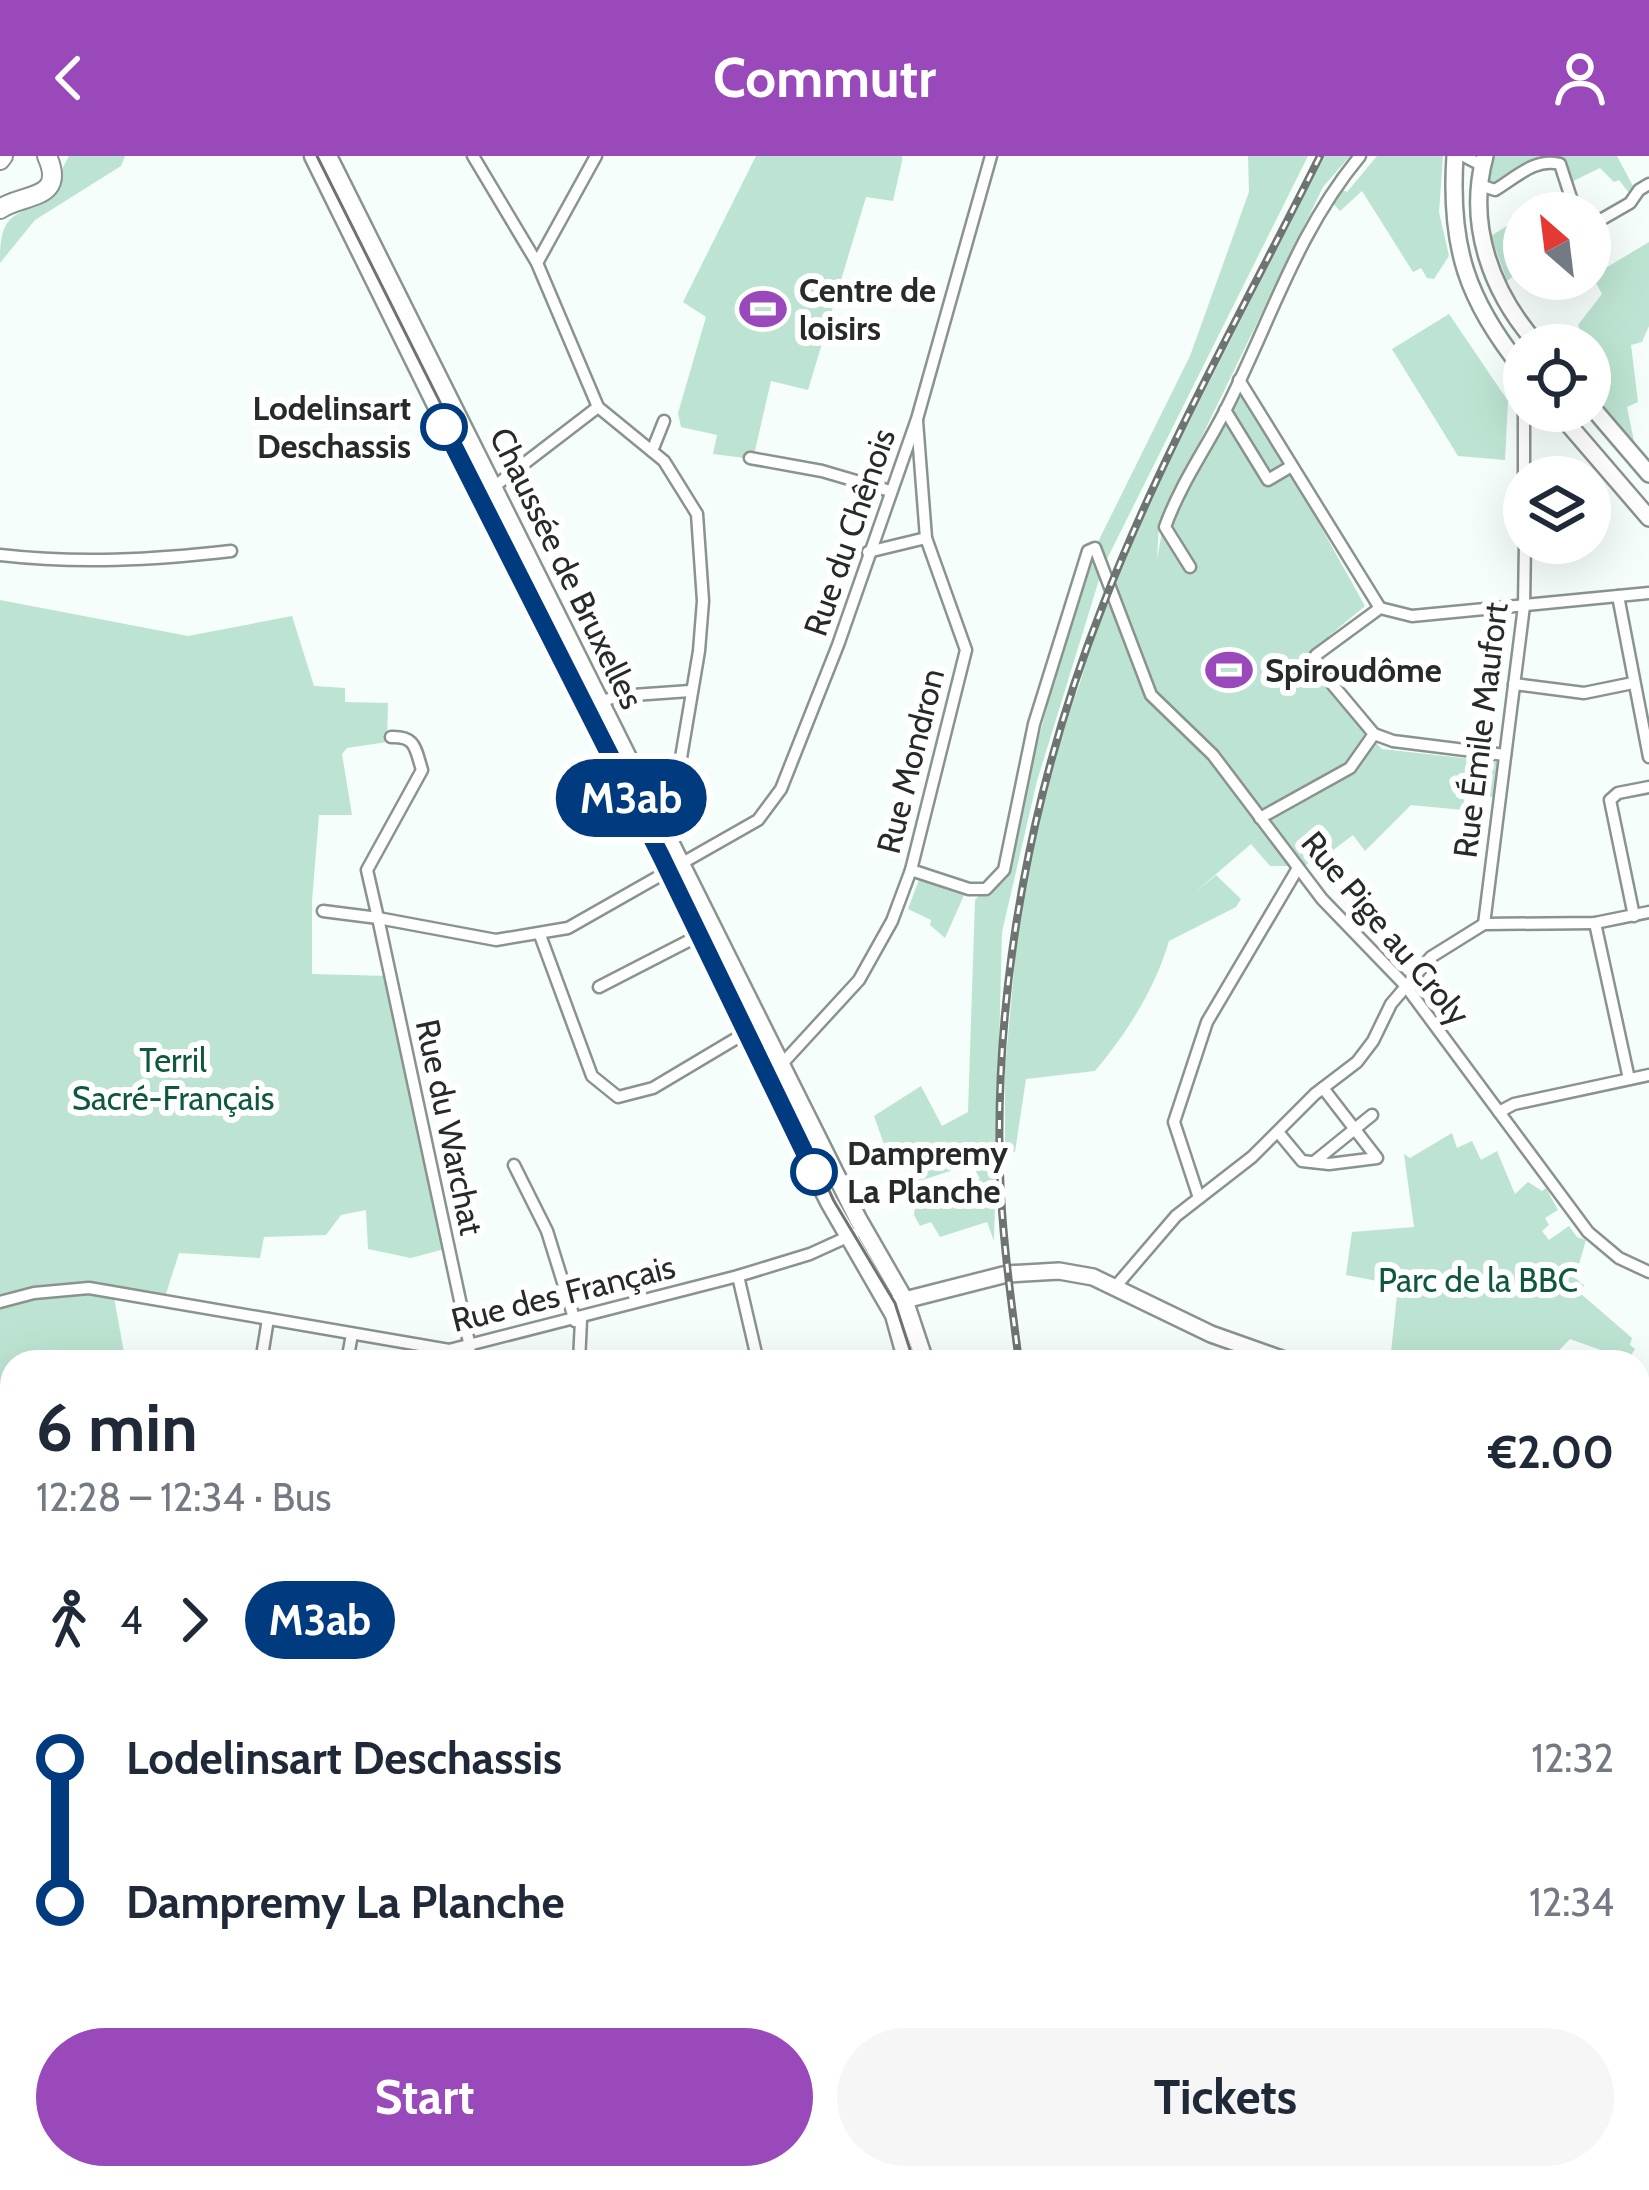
<!DOCTYPE html>
<meta charset="utf-8">
<style>
:root{--surface:#fff;--page:#f6f6f7;--text:#1f2937;--muted:#747a83;--accent:#9949b9}
body{margin:0;font-family:Cabin,sans-serif;background:var(--page);color:var(--text);height:100vh;display:flex;flex-direction:column;font-size:45px;white-space:nowrap}
*{box-sizing:border-box;margin:0}
p{font-size:39px;color:var(--muted)}
.icon{flex:none;width:66px;height:66px;fill:none;stroke:currentColor;stroke-width:2;stroke-linecap:round;stroke-linejoin:round}
.map{position:relative;flex:1;overflow:hidden}
.drawer{position:absolute;left:0px;top:1194px;width:1650px;height:840px;display:flex;flex-direction:column;background:var(--surface);border-radius:36px 36px 0 0;box-shadow:0 12px 48px #0002}
.drawer>*{flex:none}
.badge{padding:0 24px;border-radius:39px;font-size:42px;line-height:78px}
.needle{width:78px;rotate:332deg}
.tools{position:absolute;left:1503px;top:36px;display:grid;gap:24px}
.tools a{display:grid;place-items:center;width:108px;height:108px;border-radius:50%;background:var(--surface);box-shadow:0 12px 48px #0002;font-size:60px}
.map>.badge{position:absolute;translate:-50% -50%;box-shadow:0 0 0 6px #fff}
.legs{display:flex;align-items:center;gap:18px;height:132px;padding:0 36px;font-size:39px}
.legs p{margin-inline-start:auto}
.summary{display:flex;align-items:center;justify-content:space-between;height:204px;padding:0 36px}
h1{font-size:66px;font-weight:700;line-height:90px}
.primary-button{display:flex;gap:24px;margin-top:auto;padding:24px 36px}
.primary-button a{flex:1;height:138px;border-radius:72px;background:var(--accent);color:#fff;font-size:48px;font-weight:700;line-height:138px;text-align:center}
.primary-button a+a{background:var(--page);color:var(--text)}
ul{padding:0 36px;list-style:none}
li{display:flex;align-items:center;gap:42px;height:144px;font-size:45px}
li i{display:grid;place-items:center;width:18px;height:100%;margin:0 15px;background:currentColor}
li i::after{content:'';width:30px;height:30px;margin:-15px;border:9px solid;border-radius:50%;background:var(--surface)}
li p{margin-inline-start:auto}
li:first-child i{background:linear-gradient(#0000 50%,currentColor 0)}
li:last-child i{background:linear-gradient(currentColor 50%,#0000 0)}
header{display:flex;justify-content:space-between;align-items:center;height:156px;padding:0 36px;background:var(--accent);color:#fff;font-size:54px;font-weight:700}
.map>svg:first-child{display:block}
.green{fill:#bde4d2}
.lines{fill:none;stroke-linecap:round;stroke-linejoin:round}
.street-casing{stroke:#8b938f;stroke-width:15}
.secondary-casing{stroke:#8b938f;stroke-width:20}
.primary-casing{stroke:#8b938f;stroke-width:21}
.highway-casing{stroke:#8b938f;stroke-width:22}
.street{stroke:#fff;stroke-width:10}
.secondary{stroke:#fff;stroke-width:15}
.primary{stroke:#fff;stroke-width:16}
.highway{stroke:#fff;stroke-width:18}
.tram{stroke:#6e7471;stroke-width:3}
.rail-casing{stroke:#6e7471;stroke-width:8}
.rail{stroke:#fff;stroke-width:3;stroke-dasharray:9;stroke-linecap:butt}
.line-1-casing{stroke:#fff;stroke-width:27}
.line-1{stroke:#003b80;stroke-width:18}
.stop-1-dot{fill:#fff;stroke:#003b80;stroke-width:6}
.labels{text-anchor:middle;stroke-width:12;stroke-linejoin:round;paint-order:stroke}
.poi-label{font-size:33px;font-weight:bold;fill:#262a28;stroke:#fff;text-anchor:start}
.stop-label{font-size:33px;font-weight:bold;fill:#262a28;stroke:#fff;text-anchor:end}
.street-label{font-size:33px;fill:#262a28;stroke:#fff}
.park-label{font-size:33px;fill:#0f583f;stroke:#fff}
</style>
<header><svg class="icon" aria-label="back" viewBox="0 0 24 24"><path d="M15 5l-7 7 7 7"/></svg>Commutr<svg class="icon" aria-label="person" viewBox="0 0 24 24"><circle cx="12" cy="8" r="4"/><path d="M4 21q1-7 8-7t8 7"/></svg></header>
<div class="map">
<svg width="1649" height="2034" viewBox="0 0 1649 2034">
<rect width="100%" height="100%" fill="#f5fefa"/>
<!-- green -->
<g class="green">
<path d="M69 0H125L121 10 35 64 0 107C0 45 21 67 61 31V15Z"/>
<polygon points="756,0 902,0 902,5 893,45 866,41 808,234 771,225 753,303 713,298 717,279 681,271 678,257 706,161 683,146"/>
<polygon points="1248,0 1308,0 1103,411 1037,625 1002,776 994,1085 987,1066 940,1081 931,1066 920,1070 914,1059 915,1047 980,1023 972,1008 916,1026 908,1010 893,1014 874,960 921,930 942,970 968,956 975,744 1004,714 1088,395 1095,392 1190,200 1249,36"/>
<path d="M1324 0H1350L1323 31 1159 369 1157 403 1163 370 1239 224 1365 450 1330 479 1311 502 1358 568 1382 593 1498 606 1494 641 1465 638 1463 654 1411 649 1365 695 1353 679 1328 698 1322 695 1305 710H1270L1251 688 1194 737 1216 719 1241 743 1236 751 1169 785C1155 833 1127 877 1095 915L1026 923 1015 996 1005 993V912L1018 772 1039 637 1080 527 1103 447 1115 452 1127 479 1125 454 1108 436 1162 319Z"/>
<polygon points="1377,0 1443,0 1439,56 1449,100 1434,123 1427,122 1421,112 1413,116 1362,35 1340,55 1331,45 1340,32 1347,36"/>
<polygon points="1492,0 1617,0 1634,32 1629,37 1619,24 1614,26 1600,12 1567,28 1559,8 1543,6 1500,31 1485,26"/>
<polygon points="1524,59 1524,112 1507,125 1491,80"/>
<polygon points="1649,86 1649,170 1642,186 1631,189 1638,246 1627,251 1635,290 1590,239 1590,189 1571,189 1581,177 1578,169 1602,138 1590,116 1590,103 1599,116"/>
<polygon points="1449,158 1508,245 1505,304 1458,300 1392,193"/>
<polygon points="0,444 188,480 292,460 314,530 345,532 345,546 388,547 387,586 347,592 342,598 352,659 319,659 312,745 312,818 390,820 448,1092 411,1102 368,1093 366,1054 341,1059 326,1079 264,1081 260,1102 179,1097 165,1141 113,1136 125,1202 101,1206 12,1206 12,1225 3,1229 0,1238"/>
<polygon points="920,721 965,737 945,782 930,769 931,764 908,753"/>
<polygon points="1452,977 1457,992 1472,985 1481,1004 1497,995 1515,1038 1528,1026 1542,1035 1546,1032 1558,1054 1545,1062 1549,1069 1542,1075 1549,1084 1569,1070 1577,1081 1586,1084 1575,1122 1584,1129 1580,1137 1632,1182 1630,1189 1635,1193 1630,1201 1620,1206 1620,1201 1570,1183 1548,1206 1390,1206 1398,1129 1346,1119 1352,1076 1414,1071 1404,998 1410,1002"/>
<polygon points="562,2022 940,2022 939,2034 556,2034"/>
</g>
<g class="lines">
<defs>
<g id="street">
<polyline points="473,0 537,107 598,251 664,305 697,358 703,445 699,495 672,655 658,666"/>
<polyline points="1464,0 1483,10"/>
<path d="M1480 29 1495 34C1515 22 1536 1 1560 8L1576 57"/>
<polyline points="1590,70 1630,47 1639,34 1649,28"/>
<polyline points="537,107 596,0"/>
<polyline points="1239,224 1380,452"/>
<polyline points="1524,246 1524,353"/>
<polyline points="1225,254 1268,324 1290,311"/>
<polyline points="652,295 664,265"/>
<polyline points="750,302 822,315 890,335"/>
<polyline points="491,333 598,251"/>
<polyline points="868,396 926,382"/>
<path d="M0 399C78 408 153 404 231 395"/>
<path d="M1190 411 1165 371C1180 329 1205 294 1225 255 1270 167 1296 77 1360 0"/>
<polyline points="1618,440 1649,601"/>
<polyline points="1514,528 1584,537 1633,527"/>
<polyline points="599,546 619,540 690,535"/>
<polyline points="1505,599 1393,585 1374,578 1317,510 1316,499 1380,452 1412,460 1649,437"/>
<polyline points="1260,662 1350,612 1374,578"/>
<polyline points="911,714 969,733 986,733 1004,714 1034,568 1088,395 1095,392 1151,539 1213,599 1322,743 1405,829 1588,1076 1619,1102 1649,1116"/>
<path d="M323 755 378 762 367 714 422 614C415 592 416 580 391 581"/>
<polyline points="1634,760 1610,644 1618,637 1649,631"/>
<polyline points="1595,767 1629,923"/>
<polyline points="1484,768 1524,450 1525,387"/>
<polyline points="540,779 592,920 618,941 653,932 747,876"/>
<polyline points="599,831 700,779"/>
<polyline points="780,910 859,824 892,765 911,714 966,494 926,382 917,265"/>
<polyline points="1499,956 1514,948 1649,919"/>
<polyline points="1278,976 1302,1005 1329,1008 1377,1002 1323,932"/>
<polyline points="1314,1006 1372,959"/>
<polyline points="514,1009 547,1075 575,1165"/>
<polyline points="1199,1042 1174,966 1207,866 1298,712"/>
<polyline points="738,1120 758,1206"/>
<polyline points="1116,1130 1176,1060 1252,1001 1315,938 1357,906 1373,885 1391,848 1431,801 1484,768 1595,767 1649,756"/>
<polyline points="0,1146 34,1137 89,1132 449,1194 738,1120 810,1098 854,1078"/>
<polyline points="470,1191 378,762 496,784 568,772 758,664 781,633 838,489 917,263 991,0"/>
<polyline points="261,1206 268,1163"/>
<polyline points="347,1206 352,1178"/>
<polyline points="579,1206 581,1164"/>
<polyline points="0,1238 12,1241"/>
<polyline points="1638,1251 1649,1242"/>
<polyline points="1639,1411 1649,1437"/>
<polyline points="0,1461 12,1459"/>
<polyline points="0,1565 12,1563"/>
<polyline points="1638,1693 1649,1703"/>
<polyline points="0,1804 12,1799"/>
<polyline points="0,1853 12,1867"/>
<polyline points="138,2022 148,2034"/>
<polyline points="41,2034 53,2022"/>
<polyline points="458,2034 459,2022"/>
<polyline points="514,2034 519,2022"/>
</g>
<g id="secondary">
<path d="M1455 0C1449 91 1467 145 1524 215"/>
<path d="M1485 0C1466 69 1492 138 1538 189"/>
<polyline points="1590,249 1649,318"/>
<polyline points="1557,255 1649,362"/>
<polyline points="897,1146 1007,1118 1059,1115 1093,1121 1211,1178 1290,1206"/>
<polyline points="1638,1318 1649,1328"/>
<polyline points="1638,1806 1649,1814"/>
<polyline points="1511,2034 1534,2022"/>
</g>
<g id="primary">
<polyline points="313,0 829,1046 894,1159 907,1206"/>
<polyline points="328,0 858,1063 904,1143 925,1206"/>
<polyline points="1111,2022 1114,2034"/>
</g>
<g id="highway">
<polyline points="0,4 3,0"/>
<path d="M0 53C23 37 67 45 47 0"/>
<polyline points="1638,1276 1649,1268"/>
<polyline points="1304,2022 1307,2034"/>
<polyline points="1388,2022 1395,2034"/>
</g>
</defs>
<!-- street casing -->
<use href="#street" class="street-casing"/>
<!-- secondary casing -->
<use href="#secondary" class="secondary-casing"/>
<!-- primary casing -->
<use href="#primary" class="primary-casing"/>
<!-- highway casing -->
<use href="#highway" class="highway-casing"/>
<!-- street -->
<use href="#street" class="street"/>
<!-- secondary -->
<use href="#secondary" class="secondary"/>
<!-- primary -->
<use href="#primary" class="primary"/>
<!-- highway -->
<use href="#highway" class="highway"/>
<!-- tram -->
<g class="tram">
<polyline points="317,0 779,925 834,1045 895,1147 914,1206"/>
<polyline points="950,2034 951,2022"/>
<polyline points="1540,2034 1569,2022"/>
<polyline points="1591,2034 1592,2033"/>
</g>
<defs>
<g id="rail">
<path d="M1019 1206C1011 1143 1002 1080 1000 1017 994 827 1033 626 1103 449 1163 295 1246 148 1320 0"/>
<polyline points="1327,2022 1331,2034"/>
</g>
</defs>
<!-- rail casing -->
<use href="#rail" class="rail-casing"/>
<!-- rail -->
<use href="#rail" class="rail"/>
</g>
<g class="lines">
<defs>
<polyline id="line-1" points="444,271 661,700 814,1016"/>
</defs>
<!-- line-1 casing -->
<use href="#line-1" class="line-1-casing"/>
<!-- line-1 -->
<use href="#line-1" class="line-1"/>
</g>
<!-- icons -->
<defs>
<symbol id="stadium-bare" viewBox="-9 -9 18 18"><path d="M0-5a6.5 5 0 1 0 0 10a6.5 5 0 1 0 0-10ZM-3.5-1.8h7v3.6h-7Z" fill="#9949b9" stroke="#fff" stroke-width="2.5" paint-order="stroke"/></symbol>
</defs>
<g fill-rule="evenodd">
<use href="#stadium-bare" x="730" y="120" width="66" height="66"/>
<use href="#stadium-bare" x="1196" y="481" width="66" height="66"/>
</g>
<!-- markers -->
<g class="stop-1-dot">
<circle cx="444" cy="271" r="21"/>
<circle cx="814" cy="1016" r="21"/>
</g>
<g class="labels">
<!-- poi labels -->
<g class="poi-label">
<text x="799" y="146">Centre de<tspan x="799" dy="38">loisirs</tspan></text>
<text x="1265" y="526">Spiroudôme</text>
</g>
<!-- stop labels -->
<g class="stop-label">
<text x="411" y="264">Lodelinsart<tspan x="411" dy="38">Deschassis</tspan></text>
<text x="847" y="1009" text-anchor="start">Dampremy<tspan x="847" dy="38">La Planche</tspan></text>
</g>
<!-- street labels -->
<g class="street-label">
<text transform="translate(849 376) rotate(-71)" y="12">Rue du Chênois</text>
<text transform="translate(567 412) rotate(64)" y="12">Chaussée de Bruxelles</text>
<text transform="translate(1480 574) rotate(-83)" y="12">Rue Émile Maufort</text>
<text transform="translate(910 605) rotate(-76)" y="12">Rue Mondron</text>
<text transform="translate(1386 772) rotate(50)" y="12">Rue Pige au Croly</text>
<text transform="translate(450 971) rotate(78)" y="12">Rue du Warchat</text>
<text transform="translate(563 1137) rotate(-14)" y="12">Rue des Français</text>
</g>
<!-- park labels -->
<g class="park-label">
<text x="173" y="916">Terril<tspan x="173" dy="38">Sacré-Français</tspan></text>
<text x="1478" y="1136">Parc de la BBC</text>
</g>
</g>
</svg>
<div class="tools">
<a><svg class="needle" viewBox="-14 -14 28 28"><path d="M0-13l5 13h-10z" fill="#e53935"/><path d="M0 13l5-13h-10z" fill="#747a83"/></svg></a>
<a><svg class="icon" aria-label="locate" viewBox="0 0 24 24"><circle cx="12" cy="12" r="6"/><path d="M12 2v4M12 18v4M2 12h4M18 12h4"/></svg></a>
<a><svg class="icon" aria-label="layers" viewBox="0 0 24 24"><path d="M12 4l9 5-9 5-9-5zM3 14l9 5 9-5"/></svg></a>
</div>
<b class="badge" style="left:631px;top:642px;background:#003b80;color:#fff">M3ab</b>
<section class="drawer">
<div class="summary"><div><h1>6 min</h1><p>12:28 – 12:34 · Bus</p></div><b>€2.00</b></div>
<div class="legs"><svg class="icon" aria-label="walk" viewBox="0 0 24 24"><circle cx="13" cy="4" r="2"/><path d="M13 8l-2 6 4 7M11 14l-3 7M7 12l3-4h3l4 4"/></svg>4<svg class="icon" aria-label="forward" viewBox="0 0 24 24"><path d="M9 5l7 7-7 7"/></svg><b class="badge" style="background:#003b80;color:#fff">M3ab</b></div>
<ul>
<li><i style="color:#003b80"></i><b>Lodelinsart Deschassis</b><p>12:32</p></li>
<li><i style="color:#003b80"></i><b>Dampremy La Planche</b><p>12:34</p></li>
</ul>
<div class="primary-button"><a>Start</a><a>Tickets</a></div>
</section>
</div>
